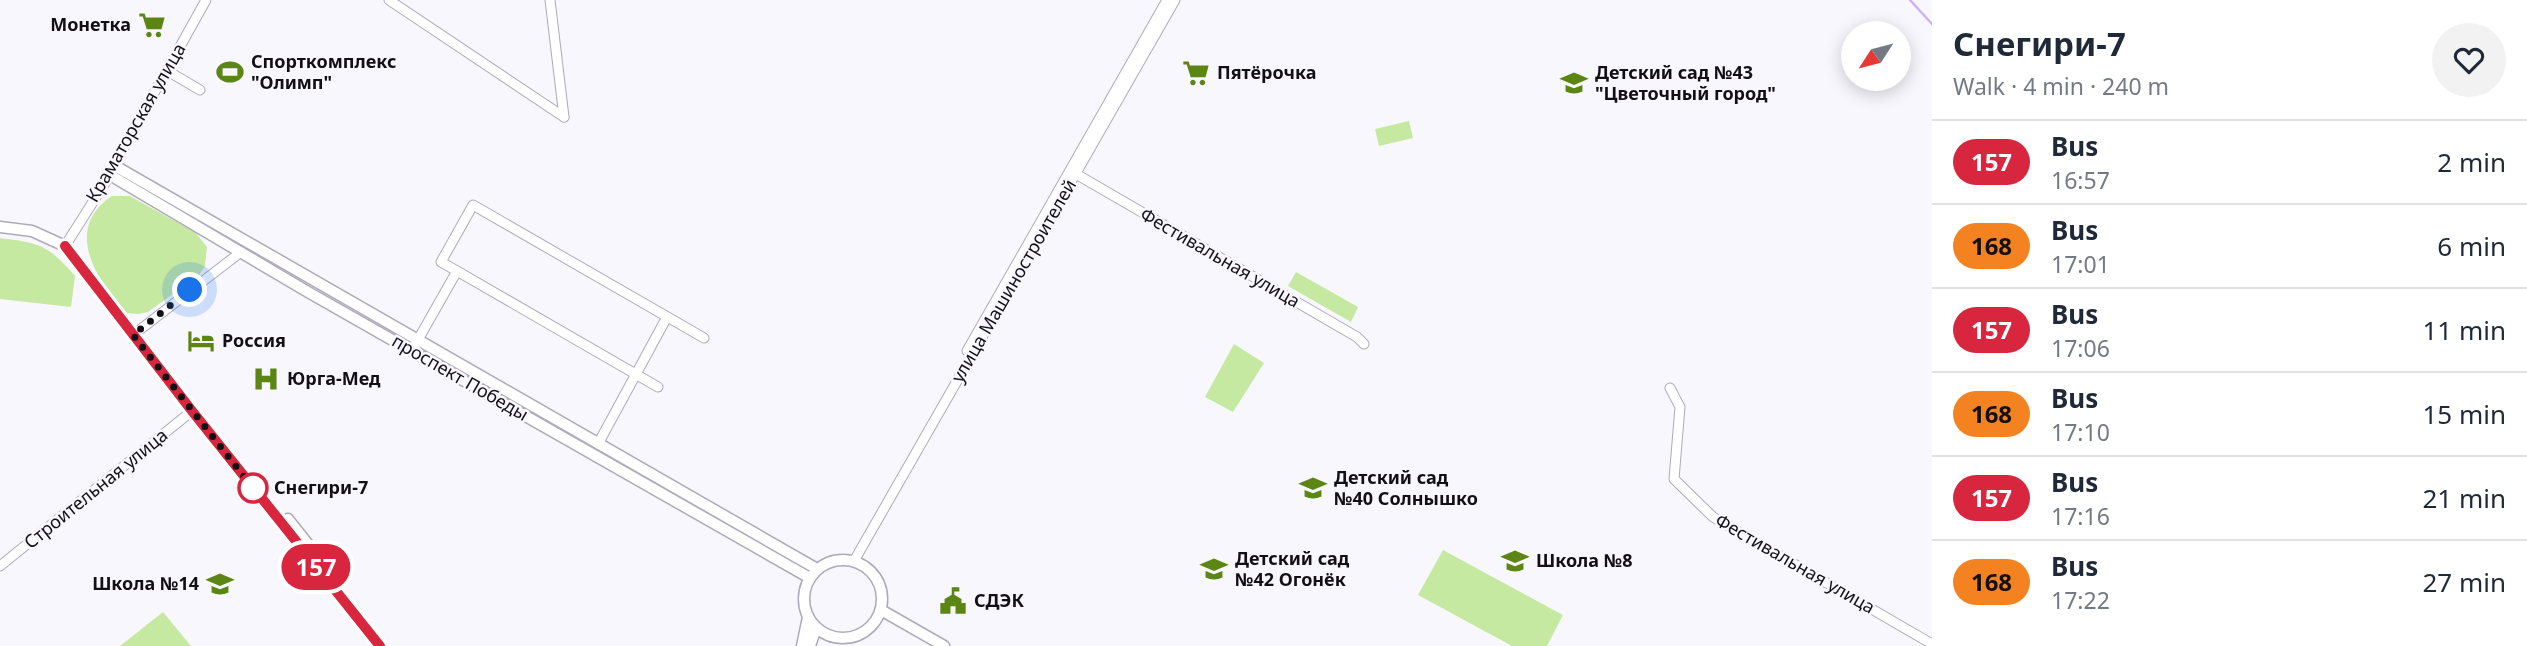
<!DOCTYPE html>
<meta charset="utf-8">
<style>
:root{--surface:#fff;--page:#f2f2f3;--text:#1f2937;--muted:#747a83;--line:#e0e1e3}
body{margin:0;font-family:"Noto Sans",sans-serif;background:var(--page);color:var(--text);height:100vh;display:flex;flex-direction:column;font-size:26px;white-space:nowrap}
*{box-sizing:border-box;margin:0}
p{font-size:23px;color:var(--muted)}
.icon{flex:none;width:38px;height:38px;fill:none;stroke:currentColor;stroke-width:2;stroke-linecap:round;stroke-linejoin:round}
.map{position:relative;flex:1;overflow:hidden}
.drawer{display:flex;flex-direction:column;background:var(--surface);width:595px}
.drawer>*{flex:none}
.badge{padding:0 14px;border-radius:23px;font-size:24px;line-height:46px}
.needle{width:46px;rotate:234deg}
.controls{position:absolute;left:1841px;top:21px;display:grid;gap:14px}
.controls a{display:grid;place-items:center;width:70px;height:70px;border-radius:50%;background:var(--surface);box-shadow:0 4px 18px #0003;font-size:35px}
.you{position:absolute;width:35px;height:35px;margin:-18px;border:5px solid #fff;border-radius:50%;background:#1a73e8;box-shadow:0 0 0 10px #1a73e833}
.map>.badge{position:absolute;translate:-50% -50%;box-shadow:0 0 0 4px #fff}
.round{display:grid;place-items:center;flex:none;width:74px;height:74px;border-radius:37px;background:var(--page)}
.headline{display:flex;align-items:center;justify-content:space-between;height:119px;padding:0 21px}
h1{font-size:33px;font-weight:700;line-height:52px}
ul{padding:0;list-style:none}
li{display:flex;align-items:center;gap:21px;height:84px;padding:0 21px;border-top:2px solid var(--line)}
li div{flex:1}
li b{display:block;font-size:26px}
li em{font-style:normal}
li .badge{min-width:77px;font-weight:700;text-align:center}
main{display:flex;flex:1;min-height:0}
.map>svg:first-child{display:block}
.green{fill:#c6e9a1}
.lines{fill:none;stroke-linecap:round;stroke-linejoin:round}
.stream{stroke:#c9b5f4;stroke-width:2.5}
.minor-casing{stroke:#afaaba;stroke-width:11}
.major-casing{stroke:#afaaba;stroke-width:13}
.minor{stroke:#fff;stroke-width:9}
.major{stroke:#fff;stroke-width:10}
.line-casing{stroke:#fff;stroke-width:16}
.line{stroke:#d7263d;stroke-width:10}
.walk{stroke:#121016;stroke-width:7;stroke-dasharray:0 12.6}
.stop-dot{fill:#fff;stroke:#d7263d;stroke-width:3.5}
.labels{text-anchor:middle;stroke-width:5;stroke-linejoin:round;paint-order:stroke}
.poi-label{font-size:18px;font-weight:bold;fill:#121016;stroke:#f9f7fe;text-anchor:start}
.street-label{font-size:18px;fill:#121016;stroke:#f9f7fe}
.stop-label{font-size:18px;font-weight:bold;fill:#121016;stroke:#f9f7fe;text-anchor:start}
</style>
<main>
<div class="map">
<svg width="1932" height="646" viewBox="0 0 1932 646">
<rect width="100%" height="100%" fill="#f9f7fe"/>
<!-- green -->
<g class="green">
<polygon points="1409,121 1413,138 1379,146 1375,129"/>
<path d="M112 196H130L196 233 207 247 205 266 199 275 148 312 138 314 127 313C97 281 62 229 112 196Z"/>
<path d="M0 238C40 243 48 245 75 276L71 307 0 299Z"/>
<polygon points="1296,272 1358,307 1351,322 1288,286"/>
<polygon points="1234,344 1264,363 1233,412 1205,397"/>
<polygon points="1443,550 1563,615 1547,646 1512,646 1418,595"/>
<polygon points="163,612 191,646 120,646"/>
</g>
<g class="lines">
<!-- stream -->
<polyline class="stream" points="1910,0 1932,24"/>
<defs>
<g id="minor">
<polyline points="389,0 564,117"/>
<polyline points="550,0 564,117"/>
<polyline points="166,70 200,90"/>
<polyline points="1076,174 1357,337 1364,344"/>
<polyline points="65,246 110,175 125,145 206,0"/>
<polyline points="457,271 658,387"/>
<polyline points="133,335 241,252"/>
<polyline points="415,345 457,271 441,262 473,205 704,338"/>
<polyline points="967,351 1167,0"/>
<polyline points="1670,388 1680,407 1674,479 1713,517 1932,644"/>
<polyline points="598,444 667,317"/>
<polyline points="854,561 1175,0"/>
<polyline points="0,566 192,411"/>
</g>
<g id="major">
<polyline points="115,166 817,569"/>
<polyline points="110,175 308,292 810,578"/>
<polyline points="0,227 32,231 65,246 192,411 380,646"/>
<polyline points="288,519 315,553"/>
<circle cx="843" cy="599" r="39"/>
<polyline points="881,610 944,646"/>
<polyline points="802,646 808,617"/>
<polyline points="810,646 816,628"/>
</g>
</defs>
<!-- minor casing -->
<use href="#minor" class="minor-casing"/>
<!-- major casing -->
<use href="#major" class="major-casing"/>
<!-- minor -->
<use href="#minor" class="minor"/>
<!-- major -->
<use href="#major" class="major"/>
</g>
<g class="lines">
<defs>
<polyline id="line" points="65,246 192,411 380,646"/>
</defs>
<!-- line casing -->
<use href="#line" class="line-casing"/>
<!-- line -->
<use href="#line" class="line"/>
<!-- walk -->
<polyline class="walk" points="190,290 133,335 253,488"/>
</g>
<!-- icons -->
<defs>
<symbol id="supermarket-bare" viewBox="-9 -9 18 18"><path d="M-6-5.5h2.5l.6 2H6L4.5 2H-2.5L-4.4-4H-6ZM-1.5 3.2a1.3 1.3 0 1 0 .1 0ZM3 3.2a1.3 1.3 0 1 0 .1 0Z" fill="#5c8613" stroke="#f9f7fe" stroke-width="2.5" paint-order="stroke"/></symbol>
<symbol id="stadium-bare" viewBox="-9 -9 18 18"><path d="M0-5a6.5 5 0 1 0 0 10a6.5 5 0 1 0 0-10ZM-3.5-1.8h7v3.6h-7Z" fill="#5c8613" stroke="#f9f7fe" stroke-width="2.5" paint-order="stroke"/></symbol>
<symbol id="school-bare" viewBox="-9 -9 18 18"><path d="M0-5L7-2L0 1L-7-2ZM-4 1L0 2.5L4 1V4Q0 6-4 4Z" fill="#5c8613" stroke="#f9f7fe" stroke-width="2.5" paint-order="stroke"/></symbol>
<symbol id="hotel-bare" viewBox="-9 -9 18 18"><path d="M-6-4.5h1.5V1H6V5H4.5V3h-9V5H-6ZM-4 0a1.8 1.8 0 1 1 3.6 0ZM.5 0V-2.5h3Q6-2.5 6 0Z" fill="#5c8613" stroke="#f9f7fe" stroke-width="2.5" paint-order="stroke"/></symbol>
<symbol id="hospital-bare" viewBox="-9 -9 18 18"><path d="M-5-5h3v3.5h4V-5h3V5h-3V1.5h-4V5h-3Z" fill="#5c8613" stroke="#f9f7fe" stroke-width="2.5" paint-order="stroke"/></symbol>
<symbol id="civic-bare" viewBox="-9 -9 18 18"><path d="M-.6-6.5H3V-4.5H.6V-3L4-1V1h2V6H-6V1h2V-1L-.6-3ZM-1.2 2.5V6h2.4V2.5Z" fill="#5c8613" stroke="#f9f7fe" stroke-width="2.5" paint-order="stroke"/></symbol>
</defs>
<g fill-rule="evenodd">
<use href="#supermarket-bare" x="133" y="6" width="38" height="38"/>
<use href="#stadium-bare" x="211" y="53" width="38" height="38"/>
<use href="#supermarket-bare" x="1177" y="54" width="38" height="38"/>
<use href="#school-bare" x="1555" y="64" width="38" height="38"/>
<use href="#hotel-bare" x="182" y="322" width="38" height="38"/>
<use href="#hospital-bare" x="247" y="360" width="38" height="38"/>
<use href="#school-bare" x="1294" y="469" width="38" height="38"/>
<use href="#school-bare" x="1496" y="542" width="38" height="38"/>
<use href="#school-bare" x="1195" y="550" width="38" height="38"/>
<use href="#school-bare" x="201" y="565" width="38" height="38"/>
<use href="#civic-bare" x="934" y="582" width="38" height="38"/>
</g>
<!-- markers -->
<circle class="stop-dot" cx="253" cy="488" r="14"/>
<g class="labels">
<!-- poi labels -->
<g class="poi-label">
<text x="131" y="31" text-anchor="end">Монетка</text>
<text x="251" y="68">Спорткомплекс<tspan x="251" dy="21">"Олимп"</tspan></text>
<text x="1217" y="79">Пятёрочка</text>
<text x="1595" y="79">Детский сад №43<tspan x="1595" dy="21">"Цветочный город"</tspan></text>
<text x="222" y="347">Россия</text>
<text x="287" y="385">Юрга-Мед</text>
<text x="1334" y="484">Детский сад<tspan x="1334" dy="21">№40 Солнышко</tspan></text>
<text x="1235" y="565">Детский сад<tspan x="1235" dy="21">№42 Огонёк</tspan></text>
<text x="1536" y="567">Школа №8</text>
<text x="199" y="590" text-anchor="end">Школа №14</text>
<text x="974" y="607">СДЭК</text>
</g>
<!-- street labels -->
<g class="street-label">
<text transform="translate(136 123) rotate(-60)" y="6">Краматорская улица</text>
<text transform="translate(1220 258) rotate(30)" y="6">Фестивальная улица</text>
<text transform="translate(1014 281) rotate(-60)" y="6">улица Машиностроителей</text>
<text transform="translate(460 378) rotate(30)" y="6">проспект Победы</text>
<text transform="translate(96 489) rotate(-39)" y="6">Строительная улица</text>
<text transform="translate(1795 564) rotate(30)" y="6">Фестивальная улица</text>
</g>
<!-- stop labels -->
<g class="stop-label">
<text x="274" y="494">Снегири-7</text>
</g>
</g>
</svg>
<div class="controls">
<a><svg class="needle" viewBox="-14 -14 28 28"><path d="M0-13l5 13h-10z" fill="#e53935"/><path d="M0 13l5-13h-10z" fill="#747a83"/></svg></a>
</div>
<div class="you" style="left:190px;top:290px"></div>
<b class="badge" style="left:316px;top:567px;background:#d7263d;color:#fff">157</b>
</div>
<section class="drawer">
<div class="headline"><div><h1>Снегири-7</h1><p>Walk · 4 min · 240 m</p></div><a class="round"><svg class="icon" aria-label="heart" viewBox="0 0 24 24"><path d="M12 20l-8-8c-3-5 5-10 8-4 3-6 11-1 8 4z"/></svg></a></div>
<ul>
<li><span class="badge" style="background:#d7263d;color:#fff">157</span><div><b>Bus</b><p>16:57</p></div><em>2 min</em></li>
<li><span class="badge" style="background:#f58220;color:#111">168</span><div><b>Bus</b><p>17:01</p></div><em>6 min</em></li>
<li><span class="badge" style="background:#d7263d;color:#fff">157</span><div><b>Bus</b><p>17:06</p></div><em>11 min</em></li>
<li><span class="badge" style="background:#f58220;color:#111">168</span><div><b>Bus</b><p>17:10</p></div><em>15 min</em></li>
<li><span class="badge" style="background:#d7263d;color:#fff">157</span><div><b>Bus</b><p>17:16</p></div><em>21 min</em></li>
<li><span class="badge" style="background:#f58220;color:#111">168</span><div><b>Bus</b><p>17:22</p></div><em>27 min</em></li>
</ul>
</section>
</main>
